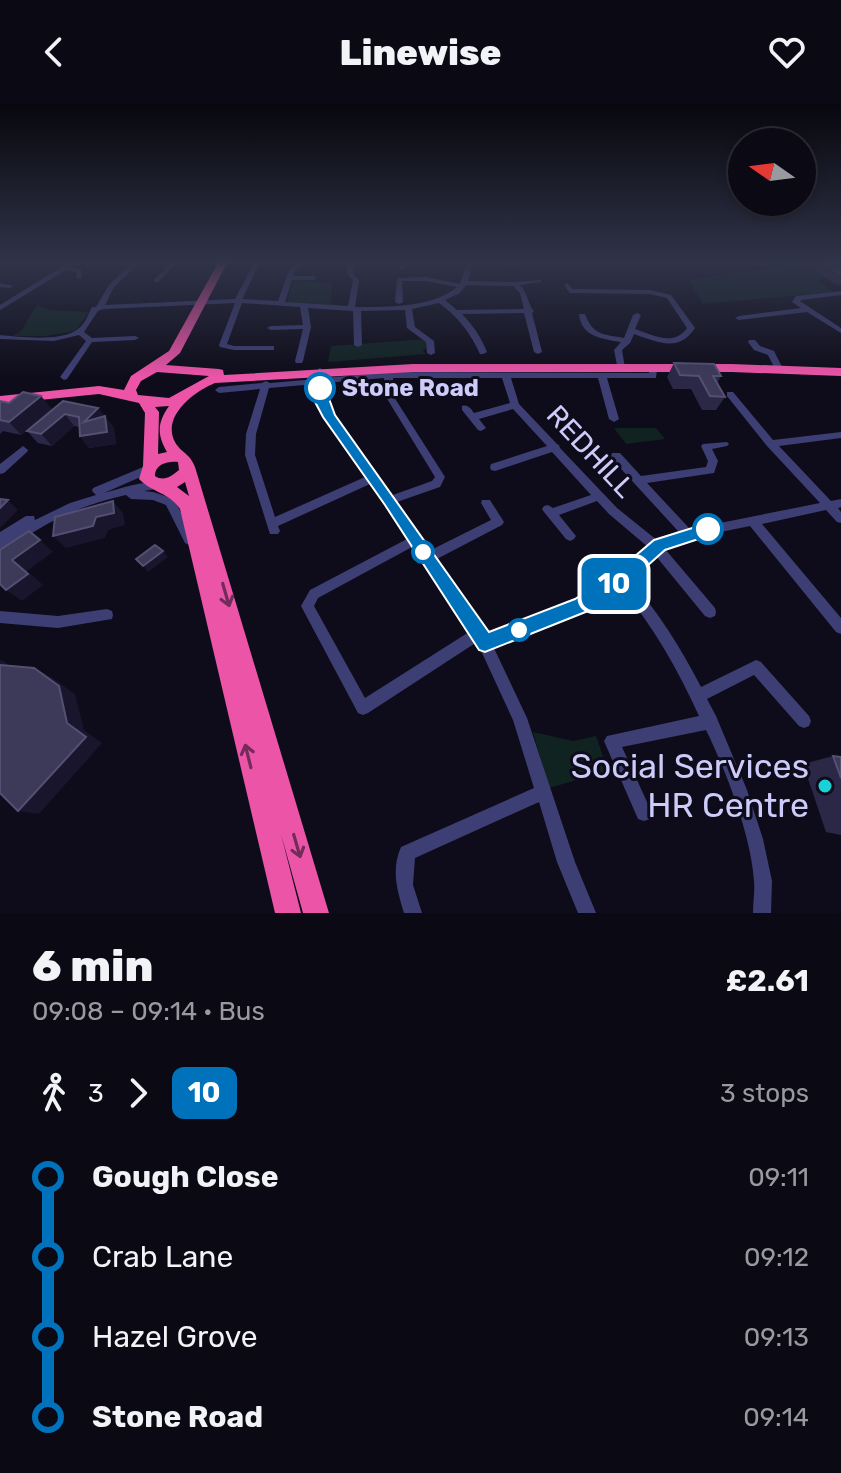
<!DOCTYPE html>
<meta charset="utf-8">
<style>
:root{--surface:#0a0914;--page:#13121d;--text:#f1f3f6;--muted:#999aa0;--line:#2a2a34}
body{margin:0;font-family:Rubik,sans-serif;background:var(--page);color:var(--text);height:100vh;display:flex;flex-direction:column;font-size:30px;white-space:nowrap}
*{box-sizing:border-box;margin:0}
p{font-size:26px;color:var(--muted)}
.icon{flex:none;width:44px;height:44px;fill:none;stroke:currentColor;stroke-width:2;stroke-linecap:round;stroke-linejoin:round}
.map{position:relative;height:809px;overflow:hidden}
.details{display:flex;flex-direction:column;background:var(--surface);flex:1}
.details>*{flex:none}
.badge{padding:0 16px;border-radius:12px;font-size:28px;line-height:52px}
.needle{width:52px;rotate:284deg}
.tools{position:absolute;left:728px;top:24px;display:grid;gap:16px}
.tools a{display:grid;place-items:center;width:88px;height:88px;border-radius:50%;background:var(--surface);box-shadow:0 4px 12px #0003,0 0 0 2px var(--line);font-size:40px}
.map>.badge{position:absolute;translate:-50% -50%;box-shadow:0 0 0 4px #fff}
.legs{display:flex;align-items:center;gap:12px;height:88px;padding:0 32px;font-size:26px}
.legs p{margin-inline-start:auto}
.summary{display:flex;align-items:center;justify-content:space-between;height:136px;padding:0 32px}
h1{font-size:44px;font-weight:800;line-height:60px}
ul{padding:0 32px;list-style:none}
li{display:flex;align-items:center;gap:28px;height:80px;font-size:30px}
li i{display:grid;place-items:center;width:12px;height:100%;margin:0 10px;background:currentColor}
li i::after{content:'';width:20px;height:20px;margin:-10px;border:6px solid;border-radius:50%;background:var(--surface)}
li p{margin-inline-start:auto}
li:first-child i{background:linear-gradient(#0000 50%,currentColor 0)}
li:last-child i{background:linear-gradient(currentColor 50%,#0000 0)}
header{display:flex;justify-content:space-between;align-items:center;height:104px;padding:0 32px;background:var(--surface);font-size:36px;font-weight:800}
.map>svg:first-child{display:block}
.green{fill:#102321}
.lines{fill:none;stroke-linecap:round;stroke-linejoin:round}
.minor{fill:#3d3e73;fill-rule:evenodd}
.highway{fill:#eb54a7;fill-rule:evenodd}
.wall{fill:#2b2746}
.shaded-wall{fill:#18152c}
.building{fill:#3d3959;stroke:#535072;stroke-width:2}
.oneway{stroke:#712c59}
.line-1{fill:#0072bc;stroke:#fff;stroke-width:2}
.stop-1-dot{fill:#fff;stroke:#0072bc;stroke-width:4}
.poi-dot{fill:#19d1d7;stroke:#0e0c1a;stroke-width:3}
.labels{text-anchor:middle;stroke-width:6;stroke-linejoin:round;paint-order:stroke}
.far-stop-label{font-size:24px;font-weight:bold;fill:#cdcbf9;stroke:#0e0c1a;text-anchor:start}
.street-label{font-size:28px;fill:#cdcbf9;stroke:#0e0c1a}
.near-poi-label{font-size:34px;fill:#cdcbf9;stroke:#0e0c1a;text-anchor:end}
</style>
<header><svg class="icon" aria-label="back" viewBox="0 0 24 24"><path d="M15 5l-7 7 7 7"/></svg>Linewise<svg class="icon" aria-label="heart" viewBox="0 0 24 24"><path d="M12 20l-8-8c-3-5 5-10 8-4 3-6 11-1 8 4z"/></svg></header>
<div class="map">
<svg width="841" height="809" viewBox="0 0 841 809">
<rect width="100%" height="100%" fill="#0e0c1a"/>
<!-- green -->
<g class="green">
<polygon points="803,160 825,174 817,176 833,188 703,200 689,176"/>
<polygon points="294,176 332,179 331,200 345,202 290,199 287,197"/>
<polygon points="37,201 51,206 89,208 75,227 45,232 13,232 21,227"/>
<polygon points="426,235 426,245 422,246 426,250 328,258 331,242"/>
<polygon points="614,324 656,324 665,335 626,340"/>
<polygon points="533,628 573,637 596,632 608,667 549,684"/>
</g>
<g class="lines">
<!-- minor -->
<g class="minor">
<polygon points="68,159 76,159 71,163 82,166 81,175 76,174 77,168 66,166 0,206 0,201"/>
<path d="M132 159H139L114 183 105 201 235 195 254 159H260L242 195 278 197 289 166 296 159H303L295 167 293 172H314L317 174 314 176H292L285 198 348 202 353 176 347 170 348 159H354L353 170 359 176 355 203C387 203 432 204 457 183L426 177H402L403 198 399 200 395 198 397 174 426 173 460 180 467 159H473L468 177 515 178 541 176V178L520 181C528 189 528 201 534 207L532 209 542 248 538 250 534 248 524 209 462 210C473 221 481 233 487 248L483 250H480C470 228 458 213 439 199L412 205 415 223 434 237 435 249 431 251 427 249 426 238 407 224 405 206 361 207 362 241 358 243 354 241 353 207 308 204 311 223 303 257 302 259H296L295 257 303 225 271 226 267 224 271 222 303 221 300 203 242 199 227 240 234 242H274V246H234L220 243 219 241 235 199 103 205 98 207 84 228 92 234 135 232 139 234 135 236 92 238 67 275 64 276 60 273 86 237 79 231 54 237 0 235V231C20 233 62 238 78 225 85 220 88 211 92 203H96L109 181ZM466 181 513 182 520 189 524 205 457 206 445 196 460 189Z"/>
<polygon points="170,159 177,159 158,178 154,178 154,176"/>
<polygon points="399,159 405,159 404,166 400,166"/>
<polygon points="508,159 514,159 515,162 510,163"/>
<polygon points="0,179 13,182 10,184 0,183"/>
<path d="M567 179 573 185 650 186 671 191 695 224C679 249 657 238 634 230L630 239 622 246 625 264 624 266H618L614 246 621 238C603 235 581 233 579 210H585C593 232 604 230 624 234L633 211 637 209 641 211 635 225C653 231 674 243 687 224L667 194 650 190 571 189 569 188 564 181Z"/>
<polygon points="841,187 841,191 801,196 800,197 841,224 841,229 807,208 739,216 735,214 739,212 801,204 792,198 796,192"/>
<polygon points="749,236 755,236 760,242 774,247 783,265 782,267 776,267 768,251 754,246 748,238"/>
<path d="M653 262 657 265 656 274H607L619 315 614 318 609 315 598 274H511L519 300 557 340 559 341 560 344 617 404 658 437 670 430 678 427 612 355 611 352 612 349H620L641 372 706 363 708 357 701 342 703 340 727 338 729 340 727 342 712 345 718 357 714 369 647 379 690 425 820 399 767 342 727 292V288H733L773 336 841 328V334L779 342 831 397 841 395V403L838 404 841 408V419L837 418 826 406 762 420 841 514V530L836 528 750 422 677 437 665 445 715 504 716 508 715 512 710 514 705 512 655 451 648 456 629 475C658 507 681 544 701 583L756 556 761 558 809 612 811 617 809 622 804 624 799 622 754 571 707 595 716 612 747 686 763 735 772 777 771 809H753C753 799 755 787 754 777 751 731 726 667 706 626L622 643 652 709 650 715 644 717 638 715 604 637 607 632 699 612C678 566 653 521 620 483L595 500 493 542 527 614 575 758 596 809H578L557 758 539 698 415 754 413 781 422 809H404C397 786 391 766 401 743L534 684 513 616 477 538 368 609 363 611 358 609 301 502 310 486 407 435 370 380 278 422 280 427 278 430H270L245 351 246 330 260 285 219 289 215 286 219 283 262 279 266 277 270 279 316 275V267L320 264 324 267 325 274 388 268 649 269V265ZM384 274 386 293 435 373 432 377 390 392 378 375V370L374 369 330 307 325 296V279ZM393 274H502L510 299 474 309C471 305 468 300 462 302V306L478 326 481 327 486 324 479 315 513 305 547 342 491 360 490 363 491 366 495 367 552 348 591 391 553 404 548 401 544 402 542 405 544 408 566 435 570 437 574 435 576 432 559 411 597 397 609 410 648 443 640 448 617 471 587 492 488 531 435 456 502 421 504 418 490 396H482L481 399 491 416 429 447 394 399 440 383 445 373 394 293ZM316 280 317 296 321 308 365 373 275 413 255 351 256 330 269 284ZM412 443 469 528 365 594 314 502 318 494Z"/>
<polygon points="23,342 28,346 27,348 4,369 0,370 0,360"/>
<path d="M148 361 153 365 152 368 104 389C121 384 142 377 161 378L162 381 161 384 144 387 153 388 174 395 195 436 193 439 189 441 185 439 166 401 153 396 131 395 126 391C95 398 64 409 37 426 25 433 13 444 0 450V428L26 412H34L35 416 70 399 96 391 92 387 93 384Z"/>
<polygon points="107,505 112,507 113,511 112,515 58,524 0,519 0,507 58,512"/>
</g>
<!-- highway -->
<path class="highway" d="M218 159H227L180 249 166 261 219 265 223 266 224 271 413 260H732L841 264V272L732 268H413L215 279C195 287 161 312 175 338 181 349 189 348 195 363L329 809H303L281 730 301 809H275L180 405C170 389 151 388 139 375L143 362 145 309 139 299 99 290 0 300V292L99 282 124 286 131 272 169 247ZM157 268 209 272 169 294 138 291 136 286 141 277ZM169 302C157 319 157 331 167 348L158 350 159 308 155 303ZM178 358 179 366C172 372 164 378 155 372 155 360 168 357 178 358ZM185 378 189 392 177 383Z"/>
</g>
<!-- wall -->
<g class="wall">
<polygon points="816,159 836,159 841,162 841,181 837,181 812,165"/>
<polygon points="674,259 721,272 717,279 725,293 716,306 702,306 691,285 673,285 667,273"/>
<polygon points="0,297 52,305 21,331 3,327 0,330"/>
<polygon points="63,297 98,304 114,324 116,340 89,344 80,332 79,323 74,322 52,342 38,339 27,327"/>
<polygon points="833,652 841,653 841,731 826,728 803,660"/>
</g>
<!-- shaded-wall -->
<g class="shaded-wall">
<polygon points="41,292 52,305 21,331 9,318"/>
<polygon points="98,304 114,324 116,340 89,344 80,332 84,318"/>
<polygon points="65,310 74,322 52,342 41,330"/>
<polygon points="8,396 18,406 0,424 0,404"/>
<polygon points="113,397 123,409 125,421 108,426 105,434 66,444 53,432 96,413"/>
<polygon points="40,436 53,448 27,467 43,481 22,497 6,486 12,456"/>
<polygon points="163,447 168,453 148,468 143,462"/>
<polygon points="0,556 4,557 19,570 0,562"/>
<polygon points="34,564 51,573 75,590 84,626 102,639 39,710 18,707 67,619"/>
</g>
<!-- building -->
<g class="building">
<polygon points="824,159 836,159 841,162 841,170"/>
<polygon points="674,259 714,260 721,272 713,272 725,293 710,292 699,272 680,271"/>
<polygon points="23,288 41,292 9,318 0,316 0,297 9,299"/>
<polygon points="63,297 98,304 84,318 105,312 107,328 80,332 79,313 65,310 41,330 27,327"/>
<polygon points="0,395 8,396 0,404"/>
<polygon points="113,397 114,409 96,413 93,422 53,432 55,413"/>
<polygon points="29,427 40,436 12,456 28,470 6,486 0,480 0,446"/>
<polygon points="155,441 163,447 143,462 136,455"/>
<polygon points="0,561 34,564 59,582 67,619 86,633 18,707 0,689"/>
<polygon points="833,652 841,653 841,674"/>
</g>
<!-- one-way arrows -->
<defs><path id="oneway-shaft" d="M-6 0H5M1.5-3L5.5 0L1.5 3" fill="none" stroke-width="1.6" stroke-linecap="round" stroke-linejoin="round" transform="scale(2)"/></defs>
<g class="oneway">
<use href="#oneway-shaft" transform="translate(226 491) rotate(74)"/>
<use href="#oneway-shaft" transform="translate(248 652) rotate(-104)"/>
<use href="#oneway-shaft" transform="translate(297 742) rotate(74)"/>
</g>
<!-- sky -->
<linearGradient id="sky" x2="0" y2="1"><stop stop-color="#08070e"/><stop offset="0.58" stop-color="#303449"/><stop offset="1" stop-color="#303449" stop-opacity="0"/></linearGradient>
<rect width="841" height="273" fill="url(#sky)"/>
<!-- line-1 -->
<polygon class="line-1" points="316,281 324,281 335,311 489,528 575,495 615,469 654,436 708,419 716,425 714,430 665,446 627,480 588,507 485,548 479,546 385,401 323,313 314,296"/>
<!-- markers -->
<g class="stop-1-dot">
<circle cx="320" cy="284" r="14"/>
<circle cx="708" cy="425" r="14"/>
<circle cx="423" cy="448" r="10"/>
<circle cx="519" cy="526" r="10"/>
</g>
<circle class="poi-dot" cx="825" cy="682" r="8"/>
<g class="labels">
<!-- far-stop labels -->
<g class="far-stop-label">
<text x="342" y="292">Stone Road</text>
</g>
<!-- street labels -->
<g class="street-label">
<text transform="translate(591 347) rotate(47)" y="10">REDHILL</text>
</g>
<!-- near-poi labels -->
<g class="near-poi-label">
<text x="809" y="674">Social Services<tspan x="809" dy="39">HR Centre</tspan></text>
</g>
</g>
</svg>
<div class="tools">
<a><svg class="needle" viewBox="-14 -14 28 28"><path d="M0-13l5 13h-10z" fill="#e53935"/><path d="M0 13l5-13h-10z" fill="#999aa0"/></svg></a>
</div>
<b class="badge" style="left:614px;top:480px;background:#0072bc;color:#fff">10</b>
</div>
<section class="details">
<div class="summary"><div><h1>6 min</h1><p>09:08 – 09:14 · Bus</p></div><b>£2.61</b></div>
<div class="legs"><svg class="icon" aria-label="walk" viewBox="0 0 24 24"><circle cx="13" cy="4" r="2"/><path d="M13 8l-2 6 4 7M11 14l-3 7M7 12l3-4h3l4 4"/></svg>3<svg class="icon" aria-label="forward" viewBox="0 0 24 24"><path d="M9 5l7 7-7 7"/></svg><b class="badge" style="background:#0072bc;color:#fff">10</b><p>3 stops</p></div>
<ul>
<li><i style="color:#0072bc"></i><b>Gough Close</b><p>09:11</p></li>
<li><i style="color:#0072bc"></i><span>Crab Lane</span><p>09:12</p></li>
<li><i style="color:#0072bc"></i><span>Hazel Grove</span><p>09:13</p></li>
<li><i style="color:#0072bc"></i><b>Stone Road</b><p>09:14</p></li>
</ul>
</section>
